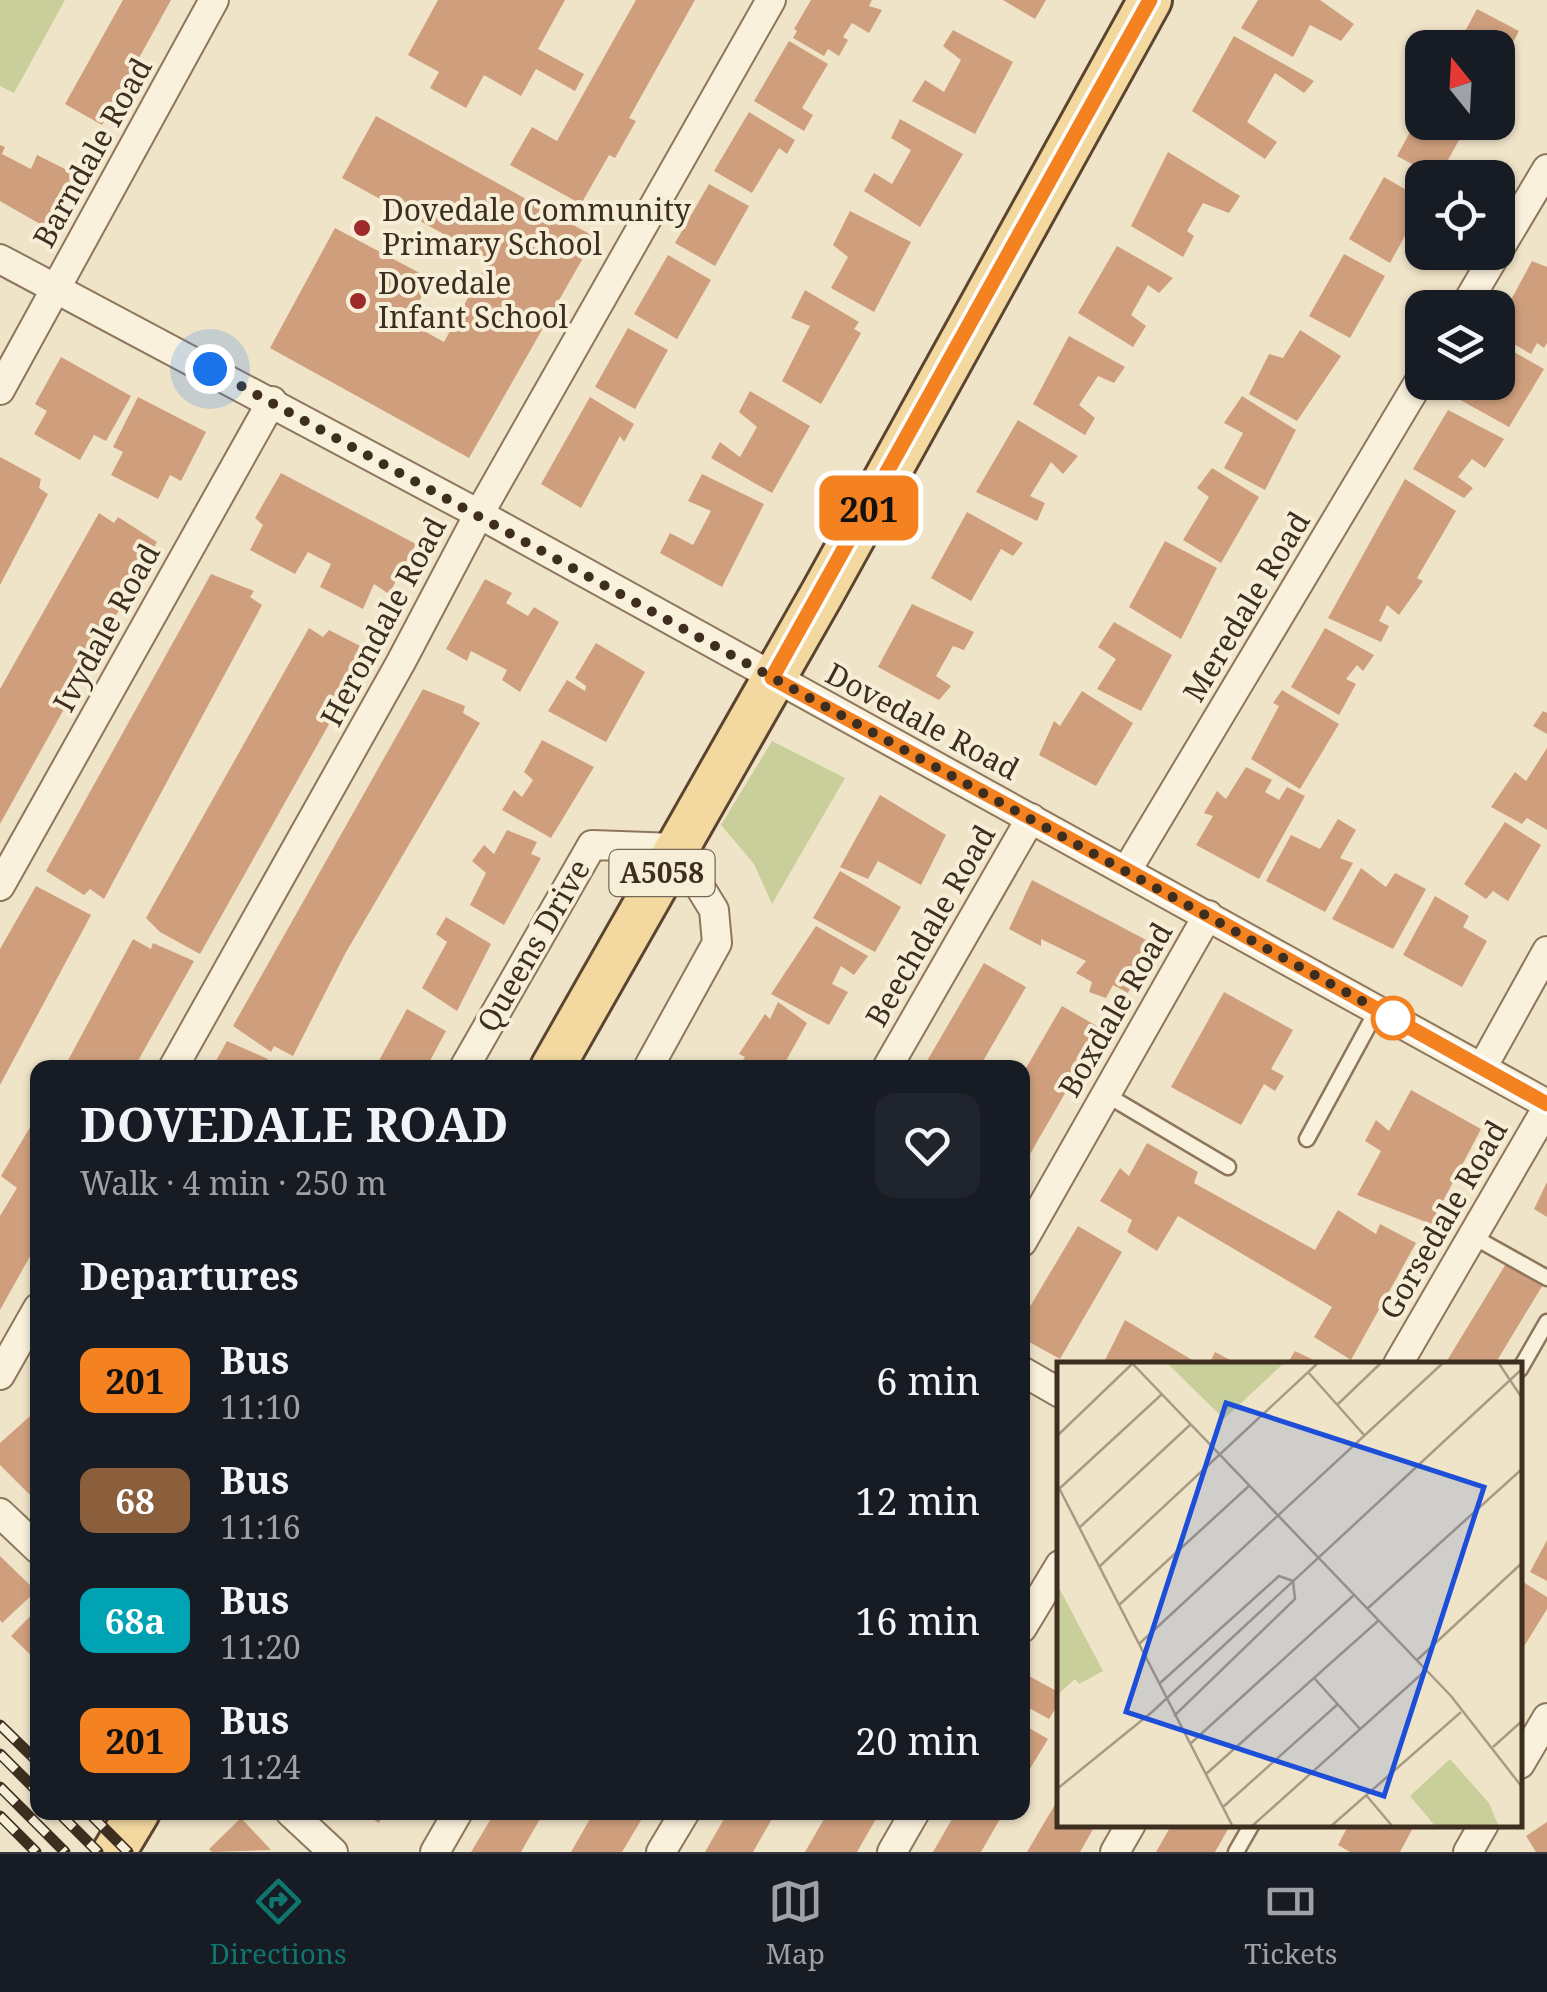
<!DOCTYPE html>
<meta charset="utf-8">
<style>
:root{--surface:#171b24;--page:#20242c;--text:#f1f3f6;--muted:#9ea1a6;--line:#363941;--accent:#0f766e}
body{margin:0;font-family:"Noto Serif",serif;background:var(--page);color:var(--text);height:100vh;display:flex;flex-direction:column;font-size:38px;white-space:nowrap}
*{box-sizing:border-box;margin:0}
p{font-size:32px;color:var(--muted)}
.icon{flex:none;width:55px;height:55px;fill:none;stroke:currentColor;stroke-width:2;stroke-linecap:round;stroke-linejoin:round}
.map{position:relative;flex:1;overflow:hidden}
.sheet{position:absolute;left:30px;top:1060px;width:1000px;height:760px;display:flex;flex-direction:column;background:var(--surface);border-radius:20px;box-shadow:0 2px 8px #0004}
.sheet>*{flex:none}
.badge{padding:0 20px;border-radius:15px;font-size:35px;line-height:65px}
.needle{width:65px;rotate:342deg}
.fabs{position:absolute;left:1405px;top:30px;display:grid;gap:20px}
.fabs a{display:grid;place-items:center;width:110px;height:110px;border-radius:20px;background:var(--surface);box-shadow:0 2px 8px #0004;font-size:50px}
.you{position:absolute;width:50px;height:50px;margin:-25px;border:8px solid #fff;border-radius:50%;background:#1a73e8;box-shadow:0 0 0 15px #1a73e833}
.map>.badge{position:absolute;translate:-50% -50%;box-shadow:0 0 0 5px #fff}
h2{padding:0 50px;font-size:38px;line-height:90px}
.round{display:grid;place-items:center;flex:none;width:105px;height:105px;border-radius:20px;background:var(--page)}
.headline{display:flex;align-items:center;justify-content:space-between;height:170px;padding:0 50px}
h1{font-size:48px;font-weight:700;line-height:75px}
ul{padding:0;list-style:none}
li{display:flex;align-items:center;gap:30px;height:120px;padding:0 50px}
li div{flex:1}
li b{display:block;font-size:38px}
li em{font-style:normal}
li .badge{min-width:110px;font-weight:700;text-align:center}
.dock{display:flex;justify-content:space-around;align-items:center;height:140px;border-top:2px solid var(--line);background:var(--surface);font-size:28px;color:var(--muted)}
.dock a{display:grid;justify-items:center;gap:5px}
.dock .on{color:var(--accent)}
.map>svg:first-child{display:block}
.green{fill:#c9cf9b}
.building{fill:#cf9f7d}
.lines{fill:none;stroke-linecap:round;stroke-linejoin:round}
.service-casing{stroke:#8d765c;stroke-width:19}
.minor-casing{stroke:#8d765c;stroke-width:32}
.primary-casing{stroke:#5b4430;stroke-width:48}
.service{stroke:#faf1dc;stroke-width:14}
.minor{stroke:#faf1dc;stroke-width:28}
.primary{stroke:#f3d9a0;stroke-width:42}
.rail-casing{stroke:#3d2e20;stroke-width:11}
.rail{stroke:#f7eed8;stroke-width:8;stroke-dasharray:22;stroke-linecap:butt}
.line-casing{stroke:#fff;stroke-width:22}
.line{stroke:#f58220;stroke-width:15}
.walk{stroke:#3d2e20;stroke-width:10;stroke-dasharray:0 18}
.poi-dot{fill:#9e2a2b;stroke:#f7eed8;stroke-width:4}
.stop-dot{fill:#fff;stroke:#f58220;stroke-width:5}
.labels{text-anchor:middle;stroke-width:8;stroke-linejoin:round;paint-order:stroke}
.shield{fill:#f7eed8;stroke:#756857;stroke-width:2.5}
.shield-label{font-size:28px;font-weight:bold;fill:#3d2e20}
.street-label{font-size:30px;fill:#3d2e20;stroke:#f7eed8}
.poi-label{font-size:30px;fill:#3d2e20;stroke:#f7eed8;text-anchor:start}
.inset-road{fill:none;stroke:#a89b85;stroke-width:2.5}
.view{fill:#1d4ed8;fill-opacity:0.15;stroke:#1d4ed8;stroke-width:5}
.inset-edge{fill:none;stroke:#3d2e20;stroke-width:5}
</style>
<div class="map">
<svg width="1547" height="1852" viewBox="0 0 1547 1852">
<rect width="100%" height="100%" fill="#f0e4c8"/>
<!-- green -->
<g class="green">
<polygon points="0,0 65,0 14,93 0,86"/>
<polygon points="772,741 845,778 772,904 754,864 721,825"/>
</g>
<!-- building -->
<g class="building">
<polygon points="123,0 171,0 102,125 65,104"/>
<polygon points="438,0 565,0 538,49 584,74 575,91 536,69 521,96 484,75 466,108 430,88 439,72 408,55"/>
<polygon points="636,0 695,0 629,118 636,121 615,158 609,155 581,204 510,165 532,127 557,141"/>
<polygon points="811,0 872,0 869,6 882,10 869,33 852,23 843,37 848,40 839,56 828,49 824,56 793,38 797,31 794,29"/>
<polygon points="1003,0 1046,0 1035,19"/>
<polygon points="1258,0 1320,0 1354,24 1341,41 1310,25 1293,57 1241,28"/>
<polygon points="1477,9 1519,31 1498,71 1498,48 1456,48"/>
<polygon points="953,30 1013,62 975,134 912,101 925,80 944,92 961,60 943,46"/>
<polygon points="1234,36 1314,81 1304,93 1275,73 1247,122 1277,142 1265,159 1192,111"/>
<polygon points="789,41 828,64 802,108 813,115 804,131 754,101"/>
<polygon points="1422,110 1422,122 1469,122 1438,178 1397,156"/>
<polygon points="749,112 795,140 787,154 779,148 752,193 714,171"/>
<polygon points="376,116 595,237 469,458 270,348 335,228 431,279 408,322 444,342 489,259 342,178"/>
<polygon points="900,119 963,154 920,227 864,191 874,173 892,184 911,150 891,138"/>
<polygon points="0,145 5,147 2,154 31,169 37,155 75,174 47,228 0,201"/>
<polygon points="1168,152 1240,196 1229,213 1203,203 1187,231 1194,236 1183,257 1131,226"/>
<polygon points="1384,177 1422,199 1422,205 1390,263 1349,239"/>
<polygon points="709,184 749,206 715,266 675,243"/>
<polygon points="850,211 911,242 874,312 831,288 848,257 833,245"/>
<polygon points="1117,246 1173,278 1159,293 1148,285 1131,315 1146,326 1133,347 1078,313"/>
<polygon points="1344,254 1385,276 1350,338 1309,316"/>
<polygon points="668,255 711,280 677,339 634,314"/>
<polygon points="1532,261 1547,267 1547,343 1544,348 1537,343 1531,354 1498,335 1498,324"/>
<polygon points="805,290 859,322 854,329 861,333 821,404 782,381 810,326 791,318"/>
<polygon points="628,328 668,350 635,409 595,387"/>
<polygon points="1300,330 1341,356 1297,421 1249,394 1269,354 1283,358"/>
<polygon points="1069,336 1125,367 1114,383 1098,376 1079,405 1095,418 1085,435 1033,404"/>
<polygon points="1498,343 1544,369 1509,427 1455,397 1462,382 1498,382"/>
<polygon points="61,357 131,396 106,441 94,435 80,460 34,434 47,411 35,404"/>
<polygon points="750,391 810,426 772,493 711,458 720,442 740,457 757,427 739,412"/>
<polygon points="1242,396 1296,430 1265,490 1224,468 1243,433 1224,423"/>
<polygon points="138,397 206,432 181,481 170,475 158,499 111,475 123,452 113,447"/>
<polygon points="590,397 634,424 624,442 620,436 581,508 541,484"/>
<polygon points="1448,410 1504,439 1485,468 1472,459 1458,477 1473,488 1464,498 1413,469"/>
<polygon points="1018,420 1078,456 1063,474 1051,462 1030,496 1045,503 1037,521 976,492"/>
<polygon points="0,457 41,479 39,488 48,494 0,585"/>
<polygon points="1212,468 1259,497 1221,563 1183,540 1209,497 1197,488"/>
<polygon points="281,473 416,544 389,594 374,584 363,609 320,587 331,564 308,552 295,574 250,550 263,525 255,518"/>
<polygon points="702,474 764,504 722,587 660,553 670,533 693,545 711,511 688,501"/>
<polygon points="1405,479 1456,511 1417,578 1423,581 1399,615 1387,605 1379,621 1389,626 1381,642 1328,618"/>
<polygon points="967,512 1023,543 1013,556 1001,549 971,601 931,578"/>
<polygon points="99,513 114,523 118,517 157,542 0,824 0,689"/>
<polygon points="1165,541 1217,568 1181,639 1129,607"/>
<polygon points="211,574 254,591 250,597 262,605 104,899 90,889 84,895 46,871"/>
<polygon points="485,579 512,593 506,603 528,616 534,607 559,622 520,692 502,680 507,670 471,651 467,661 446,649"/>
<polygon points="912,604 974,632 964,650 953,646 936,676 951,686 939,700 878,667"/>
<polygon points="1114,622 1172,655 1141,711 1097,689 1116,659 1098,647"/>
<polygon points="309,628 323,637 329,630 370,651 200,954 160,932 146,918"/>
<polygon points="1325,628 1374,655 1363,671 1357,665 1346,679 1356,684 1339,715 1291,687"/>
<polygon points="596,643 645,672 606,742 548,711 567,680 585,691 586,686 575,678"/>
<polygon points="423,689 465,706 463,713 480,723 345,954 293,1056 274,1046 271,1052 233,1026"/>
<polygon points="1282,690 1339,724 1300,789 1251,759 1279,706 1273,703"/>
<polygon points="1082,691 1133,723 1096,786 1039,755 1054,721 1060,726"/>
<polygon points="1543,711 1547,713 1547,734 1533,726"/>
<polygon points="542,740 594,767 551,838 502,810 514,790 522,797 533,780 524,772"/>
<polygon points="1547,748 1547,830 1527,818 1522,824 1491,807 1515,772 1526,781"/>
<polygon points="1246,767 1272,780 1265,792 1279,800 1287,787 1305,796 1259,879 1196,845 1213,816 1204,813 1217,791 1226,799"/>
<polygon points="880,795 946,835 921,885 878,861 868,879 840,867"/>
<polygon points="1338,819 1356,830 1340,858 1353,863 1325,912 1266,881 1291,835 1320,849"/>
<polygon points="1505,822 1541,845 1508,901 1493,891 1486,899 1464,884"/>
<polygon points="507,830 537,842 531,854 541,858 504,925 470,905 486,873 472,861 484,845 494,854"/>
<polygon points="1361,868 1386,887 1395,873 1426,889 1393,949 1332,919"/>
<polygon points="840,871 901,907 875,952 813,918"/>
<polygon points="1032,880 1152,943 1128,993 1113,985 1106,998 1089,992 1092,982 1076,973 1086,961 1041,939 1041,946 1009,929"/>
<polygon points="36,886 91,915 0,1085 0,949"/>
<polygon points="1435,896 1469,916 1463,927 1487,941 1462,987 1403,955"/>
<polygon points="446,917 491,944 457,1011 422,988 447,942 436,934"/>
<polygon points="816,926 868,956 854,975 841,966 832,984 848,992 829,1025 771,994"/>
<polygon points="133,939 151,949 153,943 194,961 134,1068 64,1068"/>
<polygon points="984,963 1026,987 979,1068 923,1068"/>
<polygon points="1224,992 1293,1030 1271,1069 1284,1076 1275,1091 1264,1084 1241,1125 1171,1087"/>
<polygon points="778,1002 807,1023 782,1068 737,1068 745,1057 739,1054 765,1014 770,1019"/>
<polygon points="1062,1006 1102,1029 1022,1168 1022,1075"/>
<polygon points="407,1009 446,1031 426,1068 375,1068"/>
<polygon points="227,1041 268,1059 265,1064 271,1068 212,1068"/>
<polygon points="1411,1090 1481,1129 1431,1224 1357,1195 1381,1151 1365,1141 1376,1120 1389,1131"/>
<polygon points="38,1114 38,1242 0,1310 0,1216 17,1188 1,1176"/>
<polygon points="1147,1143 1198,1172 1194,1183 1315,1250 1338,1210 1376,1234 1380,1224 1416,1243 1351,1360 1314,1337 1332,1307 1178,1216 1157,1251 1127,1232 1132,1220 1100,1201 1120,1168 1129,1176"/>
<polygon points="1547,1182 1547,1217 1534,1209"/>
<polygon points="1078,1226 1122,1252 1060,1359 1022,1338 1022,1320"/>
<polygon points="1507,1262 1544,1283 1495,1364 1445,1364"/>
<polygon points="1125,1320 1199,1364 1103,1364"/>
<polygon points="1295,1351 1322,1364 1287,1364"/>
<polygon points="1215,1352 1238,1364 1209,1364"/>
<polygon points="38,1409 38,1503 0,1465 0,1443"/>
<polygon points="1547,1540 1547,1581 1530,1572"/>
<polygon points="0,1556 36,1591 2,1623 0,1620"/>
<polygon points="1520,1580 1547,1597 1547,1609 1520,1653"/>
<polygon points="38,1608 38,1662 11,1636"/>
<polygon points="1029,1676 1060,1693 1060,1701 1049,1719 1022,1704 1022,1688"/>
<polygon points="1022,1724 1048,1739 1022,1782"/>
<polygon points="1060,1796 1060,1824 1096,1824 1080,1852 1027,1852"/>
<polygon points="360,1812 384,1812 379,1823"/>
<polygon points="495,1812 544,1812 521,1852 471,1852"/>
<polygon points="594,1812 646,1812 622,1852 571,1852"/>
<polygon points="728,1812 776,1812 753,1852 705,1852"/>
<polygon points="828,1812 880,1812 857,1852 805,1852"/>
<polygon points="956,1812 1004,1812 981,1852 933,1852"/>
<polygon points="241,1818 271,1850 212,1852 209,1849"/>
<polygon points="1547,1822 1547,1852 1536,1852 1526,1836"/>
<polygon points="1172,1824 1231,1824 1215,1852 1156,1852"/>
<polygon points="1349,1824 1415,1824 1400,1852 1350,1852 1338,1845"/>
</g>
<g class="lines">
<defs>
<g id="service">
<polyline points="1105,1094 1228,1167"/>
<polyline points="1307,1139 1377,1010"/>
<polyline points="1472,1236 1547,1278"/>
<polyline points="1520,1369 1547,1322"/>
<polyline points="1236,1852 1252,1824"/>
</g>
<g id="minor">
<polyline points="1498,251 1547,169"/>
<polyline points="0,259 479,514 1547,1104"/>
<polyline points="1464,308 1497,252"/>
<polyline points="0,390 214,0"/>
<polyline points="1127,870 1422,377"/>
<polyline points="0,886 272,401"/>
<polyline points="173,1068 401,662 479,514 771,0"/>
<polyline points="464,1068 592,845 676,848 714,910 717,943 648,1068"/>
<polyline points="887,1068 1031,818"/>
<polyline points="1482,1068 1547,951"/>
<polyline points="1022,1242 1208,915"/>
<polyline points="1398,1364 1547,1108"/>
<polyline points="1022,1371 1060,1393"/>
<polyline points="0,1375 38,1308"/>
<polyline points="0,1513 38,1549"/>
<polyline points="1022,1628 1060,1565"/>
<polyline points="1520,1764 1547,1718"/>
<polyline points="290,1812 333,1852"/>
<polyline points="435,1852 458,1812"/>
<polyline points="661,1852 685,1812"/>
<polyline points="892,1852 915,1812"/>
<polyline points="1115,1852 1131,1824"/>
<polyline points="1468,1852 1484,1824"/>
</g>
<g id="primary">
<polyline points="552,1068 823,592 1150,0"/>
<polyline points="114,1852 138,1812"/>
</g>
</defs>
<!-- service casing -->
<use href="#service" class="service-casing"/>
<!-- minor casing -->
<use href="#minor" class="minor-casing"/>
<!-- primary casing -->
<use href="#primary" class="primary-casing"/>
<!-- service -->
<use href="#service" class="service"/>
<!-- minor -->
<use href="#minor" class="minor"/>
<!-- primary -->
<use href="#primary" class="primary"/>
<defs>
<g id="rail">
<polyline points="0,1725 38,1762"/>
<polyline points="0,1754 38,1792"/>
<polyline points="0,1787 65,1852"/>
<polyline points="58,1812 98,1852"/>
<polyline points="88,1812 128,1852"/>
<polyline points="0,1816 36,1852"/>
</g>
</defs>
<!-- rail casing -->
<use href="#rail" class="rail-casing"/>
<!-- rail -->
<use href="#rail" class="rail"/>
</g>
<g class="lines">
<defs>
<polyline id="line" points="1150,0 772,678 1127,870 1547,1104"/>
</defs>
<!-- line casing -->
<use href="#line" class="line-casing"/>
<!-- line -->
<use href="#line" class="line"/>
<!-- walk -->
<polyline class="walk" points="210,369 1393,1018"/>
</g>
<!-- markers -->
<g class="poi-dot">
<circle cx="362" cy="228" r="10"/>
<circle cx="358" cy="301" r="10"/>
</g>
<circle class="stop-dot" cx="1393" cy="1018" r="20"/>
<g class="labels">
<!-- shield labels -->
<rect class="shield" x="609.5" y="850" width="105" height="46" rx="8"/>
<g class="shield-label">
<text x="662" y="883">A5058</text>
</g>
<!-- street labels -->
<g class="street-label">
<text transform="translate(93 153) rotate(-61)" y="10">Barndale Road</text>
<text transform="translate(1247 607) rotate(-59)" y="10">Meredale Road</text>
<text transform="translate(384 622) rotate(-62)" y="10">Herondale Road</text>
<text transform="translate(107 628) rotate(-61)" y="10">Ivydale Road</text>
<text transform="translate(922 722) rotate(28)" y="10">Dovedale Road</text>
<text transform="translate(931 926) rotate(-60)" y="10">Beechdale Road</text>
<text transform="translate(534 946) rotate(-60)" y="10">Queens Drive</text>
<text transform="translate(1116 1010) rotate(-60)" y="10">Boxdale Road</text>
<text transform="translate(1444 1220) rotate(-60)" y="10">Gorsedale Road</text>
</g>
<!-- poi labels -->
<g class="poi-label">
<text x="382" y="221">Dovedale Community<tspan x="382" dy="34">Primary School</tspan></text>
<text x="378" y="294">Dovedale<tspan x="378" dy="34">Infant School</tspan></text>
</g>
</g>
<!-- overview -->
<g transform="translate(1057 1362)">
<rect width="465" height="465" fill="#f0e4c8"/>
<path d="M109 0H228L167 57ZM0 222 46 309 22 322 18 317 0 333ZM393 397 432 441 442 465H379L353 434Z" fill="#c9cf9b"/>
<path class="inset-road" d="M74 0 394 334 465 425M441 0 465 36M251 10 308 74M280 43 325 0M0 74 75 2M0 122 176 465M2 127 104 33M22 166 134 62M43 204 262 0M62 243 193 123M310 247 465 107M82 282 387 0M359 299 465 201M258 317 303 367M102 322 222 214 236 219 238 237 117 354M133 382 297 233M436 385 465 359M149 412 321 259M0 427 95 350 465 7M309 433 336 465M166 445 281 342M194 465 368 309M273 465 404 350"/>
<path class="view" d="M169 41 427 125 327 434 69 350Z"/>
<rect width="465" height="465" class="inset-edge"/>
</g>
</svg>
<div class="fabs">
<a><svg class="needle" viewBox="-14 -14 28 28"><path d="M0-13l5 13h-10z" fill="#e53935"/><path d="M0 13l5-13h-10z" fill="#9ea1a6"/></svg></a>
<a><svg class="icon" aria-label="locate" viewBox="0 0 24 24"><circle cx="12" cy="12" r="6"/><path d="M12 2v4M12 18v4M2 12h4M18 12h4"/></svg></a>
<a><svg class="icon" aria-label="layers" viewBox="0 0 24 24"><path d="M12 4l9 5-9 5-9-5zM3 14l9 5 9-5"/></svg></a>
</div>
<div class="you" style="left:210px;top:369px"></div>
<b class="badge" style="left:869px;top:508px;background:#f58220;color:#111">201</b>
<section class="sheet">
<div class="headline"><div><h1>DOVEDALE ROAD</h1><p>Walk · 4 min · 250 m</p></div><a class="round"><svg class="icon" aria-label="heart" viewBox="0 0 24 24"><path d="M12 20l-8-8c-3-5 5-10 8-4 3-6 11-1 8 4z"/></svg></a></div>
<h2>Departures</h2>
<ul>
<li><span class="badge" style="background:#f58220;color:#111">201</span><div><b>Bus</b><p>11:10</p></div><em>6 min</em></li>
<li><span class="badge" style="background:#8b5e3c;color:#fff">68</span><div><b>Bus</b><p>11:16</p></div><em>12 min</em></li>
<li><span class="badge" style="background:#00a3b4;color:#fff">68a</span><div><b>Bus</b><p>11:20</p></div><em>16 min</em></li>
<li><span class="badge" style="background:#f58220;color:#111">201</span><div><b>Bus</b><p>11:24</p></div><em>20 min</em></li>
</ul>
</section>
</div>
<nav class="dock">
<a class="on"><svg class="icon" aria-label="directions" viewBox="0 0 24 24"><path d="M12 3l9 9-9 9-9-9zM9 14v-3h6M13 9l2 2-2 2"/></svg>Directions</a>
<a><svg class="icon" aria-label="map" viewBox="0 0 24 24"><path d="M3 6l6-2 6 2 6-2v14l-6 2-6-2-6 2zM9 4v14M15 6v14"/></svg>Map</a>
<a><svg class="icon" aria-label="tickets" viewBox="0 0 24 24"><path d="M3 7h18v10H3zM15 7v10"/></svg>Tickets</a>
</nav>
